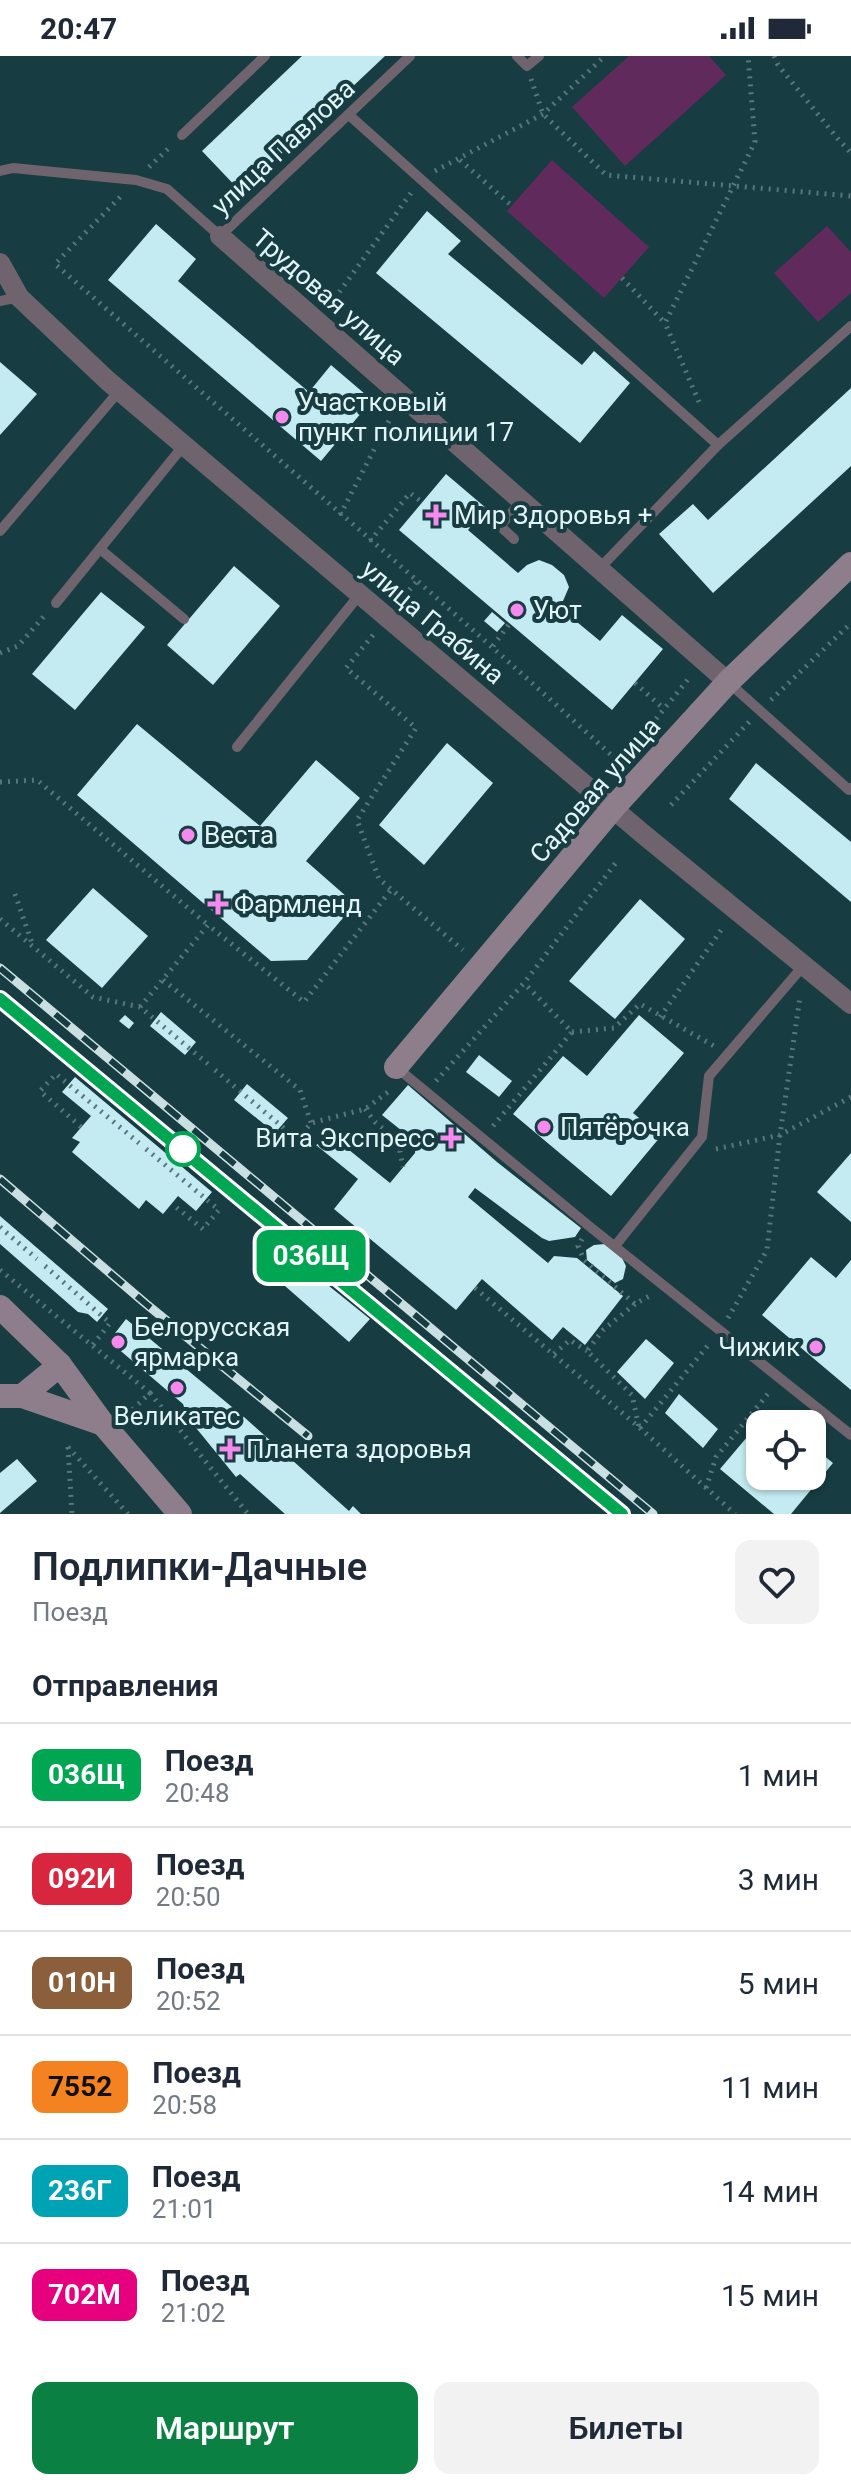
<!DOCTYPE html>
<html lang="ru">
<meta charset="utf-8">
<style>
:root{--surface:#fff;--page:#f2f2f3;--text:#1f2937;--muted:#747a83;--line:#e0e1e3;--accent:#0b8043}
body{margin:0;font-family:Roboto,sans-serif;background:var(--page);color:var(--text);height:100vh;display:flex;flex-direction:column;font-size:30px;white-space:nowrap}
*{box-sizing:border-box;margin:0}
p{font-size:26px;color:var(--muted)}
.icon{flex:none;width:44px;height:44px;fill:none;stroke:currentColor;stroke-width:2;stroke-linecap:round;stroke-linejoin:round}
.map{position:relative;height:1458px;overflow:hidden}
.side{display:flex;flex-direction:column;background:var(--surface);flex:1}
.side>*{flex:none}
.badge{padding:0 16px;border-radius:12px;font-size:28px;line-height:52px}
.tools{position:absolute;left:746px;top:1354px;display:grid;gap:16px}
.tools a{display:grid;place-items:center;width:80px;height:80px;border-radius:16px;background:var(--surface);box-shadow:0 2px 6px #0004;font-size:40px}
.map>.badge{position:absolute;translate:-50% -50%;box-shadow:0 0 0 4px #fff}
h2{padding:0 32px;font-size:30px;line-height:72px}
.round{display:grid;place-items:center;flex:none;width:84px;height:84px;border-radius:16px;background:var(--page)}
.summary{display:flex;align-items:center;justify-content:space-between;height:136px;padding:0 32px}
h1{font-size:38px;font-weight:600;line-height:60px}
.cta{display:flex;gap:16px;margin-top:auto;padding:16px 32px}
.cta a{flex:1;height:92px;border-radius:16px;background:var(--accent);color:#fff;font-size:32px;font-weight:600;line-height:92px;text-align:center}
.cta a+a{background:var(--page);color:var(--text)}
ul{padding:0;list-style:none}
li{display:flex;align-items:center;gap:24px;height:104px;padding:0 32px;border-top:2px solid var(--line)}
li div{flex:1}
li b{display:block;font-size:30px}
li em{font-style:normal}
li .badge{min-width:88px;font-weight:700;text-align:center}
.status{display:flex;justify-content:space-between;align-items:center;height:56px;padding:0 40px;background:var(--surface);direction:ltr}
.status svg{height:22px;fill:currentColor}
.map>svg:first-child{display:block}
.green{fill:#602a5d}
.building{fill:#c3ebf1}
.lines{fill:none;stroke-linecap:round;stroke-linejoin:round}
.path{stroke:#58777c;stroke-width:5;stroke-dasharray:2 6;stroke-linecap:butt}
.lane{stroke:#6f646d;stroke-width:10}
.street{stroke:#6f646d;stroke-width:20}
.secondary{stroke:#8e7e8c;stroke-width:24}
.rail-casing{stroke:#c9dfe2;stroke-width:9}
.rail{stroke:#173c41;stroke-width:6;stroke-dasharray:18;stroke-linecap:butt}
.line-casing{stroke:#fff;stroke-width:18}
.line{stroke:#00a651;stroke-width:12}
.poi-dot{fill:#f689ed;stroke:#173c41;stroke-width:3}
.stop-dot{fill:#fff;stroke:#00a651;stroke-width:4}
.labels{text-anchor:middle;stroke-width:8;stroke-linejoin:round;paint-order:stroke}
.street-label{font-size:26px;fill:#e1f5f8;stroke:#173c41}
.poi-label{font-size:26px;fill:#e1f5f8;stroke:#173c41;text-anchor:start}
</style>
<div class="status"><b>20:47</b><svg viewBox="0 0 49 12"><path d="M0 12V9h3v3zM5 12V6h3v6zM10 12V3h3v9zM15 12V0h3v12zM26 1h20v11H26zM47 4h2v5h-2z"/></svg></div>
<div class="map">
<svg width="851" height="1458" viewBox="0 0 851 1458">
<rect width="100%" height="100%" fill="#173c41"/>
<!-- green -->
<g class="green">
<polygon points="629,0 709,0 726,19 625,110 572,51"/>
<polygon points="552,104 649,191 604,242 507,155"/>
<polygon points="827,170 851,196 851,237 818,266 774,217"/>
</g>
<!-- building -->
<g class="building">
<polygon points="302,0 385,0 241,136 202,95"/>
<polygon points="427,155 461,185 448,198 582,309 594,295 630,327 580,387 376,217"/>
<polygon points="156,168 196,203 178,225 309,336 331,309 372,344 321,405 108,224"/>
<polygon points="0,306 37,338 0,379"/>
<polygon points="851,332 851,410 713,537 659,478 693,448 708,464"/>
<polygon points="446,418 486,452 468,474 518,517 527,509 539,504 552,509 564,519 569,531 560,552 600,585 622,559 663,593 612,654 399,474"/>
<polygon points="234,510 280,550 213,629 167,589"/>
<polygon points="101,536 145,571 75,654 32,618"/>
<polygon points="492,556 505,567 497,576 484,565"/>
<polygon points="137,668 260,770 316,704 360,742 306,805 355,848 307,904 271,905 77,739"/>
<polygon points="447,687 493,727 424,809 379,769"/>
<polygon points="756,707 851,786 851,846 729,743"/>
<polygon points="93,832 148,880 102,932 46,884"/>
<polygon points="640,843 685,883 615,963 569,925"/>
<polygon points="161,956 196,986 185,999 150,970"/>
<polygon points="125,959 134,967 129,973 119,965"/>
<polygon points="639,959 684,997 633,1057 661,1080 611,1140 513,1058 563,1000 587,1020"/>
<polygon points="479,999 512,1025 499,1041 466,1016"/>
<polygon points="75,1021 212,1136 196,1155 178,1140 163,1158 146,1144 139,1153 72,1096 80,1086 72,1082 91,1060 62,1036"/>
<polygon points="247,1028 288,1062 275,1077 234,1044"/>
<polygon points="408,1029 497,1106 581,1172 575,1181 549,1185 542,1182 475,1132 468,1141 548,1207 554,1200 577,1202 623,1240 585,1289 563,1271 552,1284 482,1223 456,1254 334,1153 358,1123 316,1089 333,1081 390,1127 415,1097 416,1086 382,1059"/>
<polygon points="851,1097 851,1166 817,1136"/>
<polygon points="0,1160 108,1253 97,1266 88,1258 78,1256 0,1188"/>
<polygon points="605,1188 622,1202 626,1210 623,1223 615,1227 587,1204 586,1194 594,1189"/>
<polygon points="811,1201 836,1222 851,1204 851,1334 762,1259"/>
<polygon points="303,1209 370,1263 349,1286 285,1230"/>
<polygon points="126,1263 244,1361 349,1455 353,1450 361,1458 285,1458 240,1418 236,1421 188,1362 183,1348 109,1285"/>
<polygon points="646,1283 674,1307 645,1343 617,1316"/>
<polygon points="679,1338 718,1373 703,1392 665,1357"/>
<polygon points="769,1355 785,1368 760,1368 760,1420 812,1420 812,1390 833,1407 791,1458 774,1458 720,1413"/>
<polygon points="17,1403 37,1425 0,1457 0,1417"/>
</g>
<g class="lines">
<!-- path -->
<g class="path">
<polyline points="774,0 778,9 838,83 851,97"/>
<polyline points="531,23 543,58 606,119 851,140"/>
<polyline points="460,104 512,150"/>
<polyline points="149,111 171,90"/>
<polyline points="435,115 543,58 605,0"/>
<path d="M120 141 55 208C244 374 435 537 620 707L622 705"/>
<polyline points="622,222 665,267"/>
<polyline points="330,249 411,137"/>
<polyline points="699,346 665,267 755,86 748,0"/>
<polyline points="340,459 391,361"/>
<polyline points="370,485 410,437 422,446"/>
<polyline points="399,546 417,525"/>
<polyline points="373,579 346,612 416,672 357,764 379,823 463,894"/>
<polyline points="493,590 510,567"/>
<polyline points="0,597 18,590 47,557"/>
<polyline points="635,627 664,653"/>
<polyline points="771,644 851,567"/>
<polyline points="651,669 690,621"/>
<polyline points="0,726 37,724 208,869"/>
<polyline points="671,749 750,665"/>
<polyline points="15,838 33,890"/>
<polyline points="0,863 93,941 140,951 208,1008"/>
<polyline points="163,924 300,1034 311,1067"/>
<polyline points="140,951 208,869 304,946 390,835"/>
<polyline points="660,961 724,870"/>
<polyline points="572,976 614,972 640,948 714,990"/>
<polyline points="215,1014 305,1090"/>
<polyline points="436,1025 524,927 618,804"/>
<polyline points="365,1053 375,1066 398,1085 403,1111"/>
<polyline points="493,1070 572,976 524,927"/>
<polyline points="81,1071 40,1035 56,1018 139,1087"/>
<polyline points="297,1084 311,1067 365,1053 392,1033"/>
<polyline points="146,1093 219,1154 203,1173 172,1148"/>
<polyline points="716,1093 780,1079 851,1041"/>
<polyline points="0,1171 37,1203"/>
<polyline points="582,1183 578,1190 584,1204 635,1248 651,1239"/>
<polyline points="45,1210 110,1267 92,1290"/>
<polyline points="0,1214 150,1337 131,1355"/>
<polyline points="475,1232 640,1372 735,1458"/>
<polyline points="635,1248 603,1274 587,1295 632,1339 639,1371"/>
<polyline points="728,1262 767,1194 780,1079 800,941"/>
<polyline points="554,1298 570,1284 587,1295"/>
<polyline points="150,1337 248,1458"/>
<polyline points="640,1372 710,1287"/>
<polyline points="68,1391 128,1458"/>
<polyline points="68,1391 72,1458"/>
<polyline points="706,1432 716,1401 771,1334"/>
</g>
<!-- lane -->
<g class="lane">
<polyline points="517,0 527,10 539,0"/>
<polyline points="349,59 718,389 599,513"/>
<polyline points="182,79 265,0"/>
<polyline points="0,115 13,112 136,124 167,133 220,180 410,0"/>
<polyline points="0,245 19,241"/>
<polyline points="718,389 851,270"/>
<polyline points="0,475 120,334"/>
<polyline points="514,483 500,470 522,445"/>
<polyline points="100,493 184,563"/>
<polyline points="56,547 184,389"/>
<polyline points="728,626 849,734 851,732"/>
<polyline points="237,691 360,538"/>
<polyline points="396,1011 589,1170 851,1379"/>
<polyline points="615,1190 702,1081 709,1020 804,909"/>
</g>
<!-- street -->
<g class="street">
<polyline points="220,180 728,626"/>
<polyline points="0,207 19,241 108,325 643,778 851,948"/>
</g>
<!-- secondary -->
<g class="secondary">
<polyline points="396,1011 613,752 728,626 851,508"/>
<polyline points="0,1251 60,1309 103,1368 180,1458"/>
<polyline points="0,1340 22,1340 103,1368"/>
<polyline points="22,1340 60,1309"/>
</g>
<defs>
<g id="rail">
<polyline points="0,912 653,1458"/>
<polyline points="0,943 622,1458"/>
<polyline points="0,1123 145,1247 308,1380"/>
</g>
</defs>
<!-- rail casing -->
<use href="#rail" class="rail-casing"/>
<!-- rail -->
<use href="#rail" class="rail"/>
</g>
<g class="lines">
<defs>
<polyline id="line" points="0,943 622,1458"/>
</defs>
<!-- line casing -->
<use href="#line" class="line-casing"/>
<!-- line -->
<use href="#line" class="line"/>
</g>
<!-- markers -->
<g class="poi-dot">
<circle cx="282" cy="361" r="8"/>
<path d="M432 447h8v8h8v8h-8v8h-8v-8h-8v-8h8z"/>
<circle cx="517" cy="554" r="8"/>
<circle cx="188" cy="779" r="8"/>
<path d="M214 836h8v8h8v8h-8v8h-8v-8h-8v-8h8z"/>
<circle cx="544" cy="1071" r="8"/>
<path d="M447 1070h8v8h8v8h-8v8h-8v-8h-8v-8h8z"/>
<circle cx="118" cy="1286" r="8"/>
<circle cx="816" cy="1291" r="8"/>
<circle cx="177" cy="1332" r="8"/>
<path d="M226 1381h8v8h8v8h-8v8h-8v-8h-8v-8h8z"/>
</g>
<circle class="stop-dot" cx="183" cy="1093" r="16"/>
<g class="labels">
<!-- street labels -->
<g class="street-label">
<text transform="translate(283 91) rotate(-43)" y="9">улица Павлова</text>
<text transform="translate(329 241) rotate(41)" y="9">Трудовая улица</text>
<text transform="translate(433 566) rotate(40)" y="9">улица Грабина</text>
<text transform="translate(595 734) rotate(-49)" y="9">Садовая улица</text>
</g>
<!-- poi labels -->
<g class="poi-label">
<text x="298" y="355">Участковый<tspan x="298" dy="30">пункт полиции 17</tspan></text>
<text x="454" y="468">Мир Здоровья +</text>
<text x="533" y="563">Уют</text>
<text x="204" y="788">Веста</text>
<text x="234" y="857">Фармленд</text>
<text x="560" y="1080">Пятёрочка</text>
<text x="435" y="1091" text-anchor="end">Вита Экспресс</text>
<text x="134" y="1280">Белорусская<tspan x="134" dy="30">ярмарка</tspan></text>
<text x="800" y="1300" text-anchor="end">Чижик</text>
<text x="177" y="1369" text-anchor="middle">Великатес</text>
<text x="246" y="1402">Планета здоровья</text>
</g>
</g>
</svg>
<div class="tools">
<a><svg class="icon" aria-label="locate" viewBox="0 0 24 24"><circle cx="12" cy="12" r="6"/><path d="M12 2v4M12 18v4M2 12h4M18 12h4"/></svg></a>
</div>
<b class="badge" style="left:311px;top:1200px;background:#00a651;color:#fff">036Щ</b>
</div>
<section class="side">
<div class="summary"><div><h1>Подлипки-Дачные</h1><p>Поезд</p></div><a class="round"><svg class="icon" aria-label="heart" viewBox="0 0 24 24"><path d="M12 20l-8-8c-3-5 5-10 8-4 3-6 11-1 8 4z"/></svg></a></div>
<h2>Отправления</h2>
<ul>
<li><span class="badge" style="background:#00a651;color:#fff">036Щ</span><div><b>Поезд</b><p>20:48</p></div><em>1 мин</em></li>
<li><span class="badge" style="background:#d7263d;color:#fff">092И</span><div><b>Поезд</b><p>20:50</p></div><em>3 мин</em></li>
<li><span class="badge" style="background:#8b5e3c;color:#fff">010Н</span><div><b>Поезд</b><p>20:52</p></div><em>5 мин</em></li>
<li><span class="badge" style="background:#f58220;color:#111">7552</span><div><b>Поезд</b><p>20:58</p></div><em>11 мин</em></li>
<li><span class="badge" style="background:#00a3b4;color:#fff">236Г</span><div><b>Поезд</b><p>21:01</p></div><em>14 мин</em></li>
<li><span class="badge" style="background:#e6007e;color:#fff">702М</span><div><b>Поезд</b><p>21:02</p></div><em>15 мин</em></li>
</ul>
<div class="cta"><a>Маршрут</a><a>Билеты</a></div>
</section>
